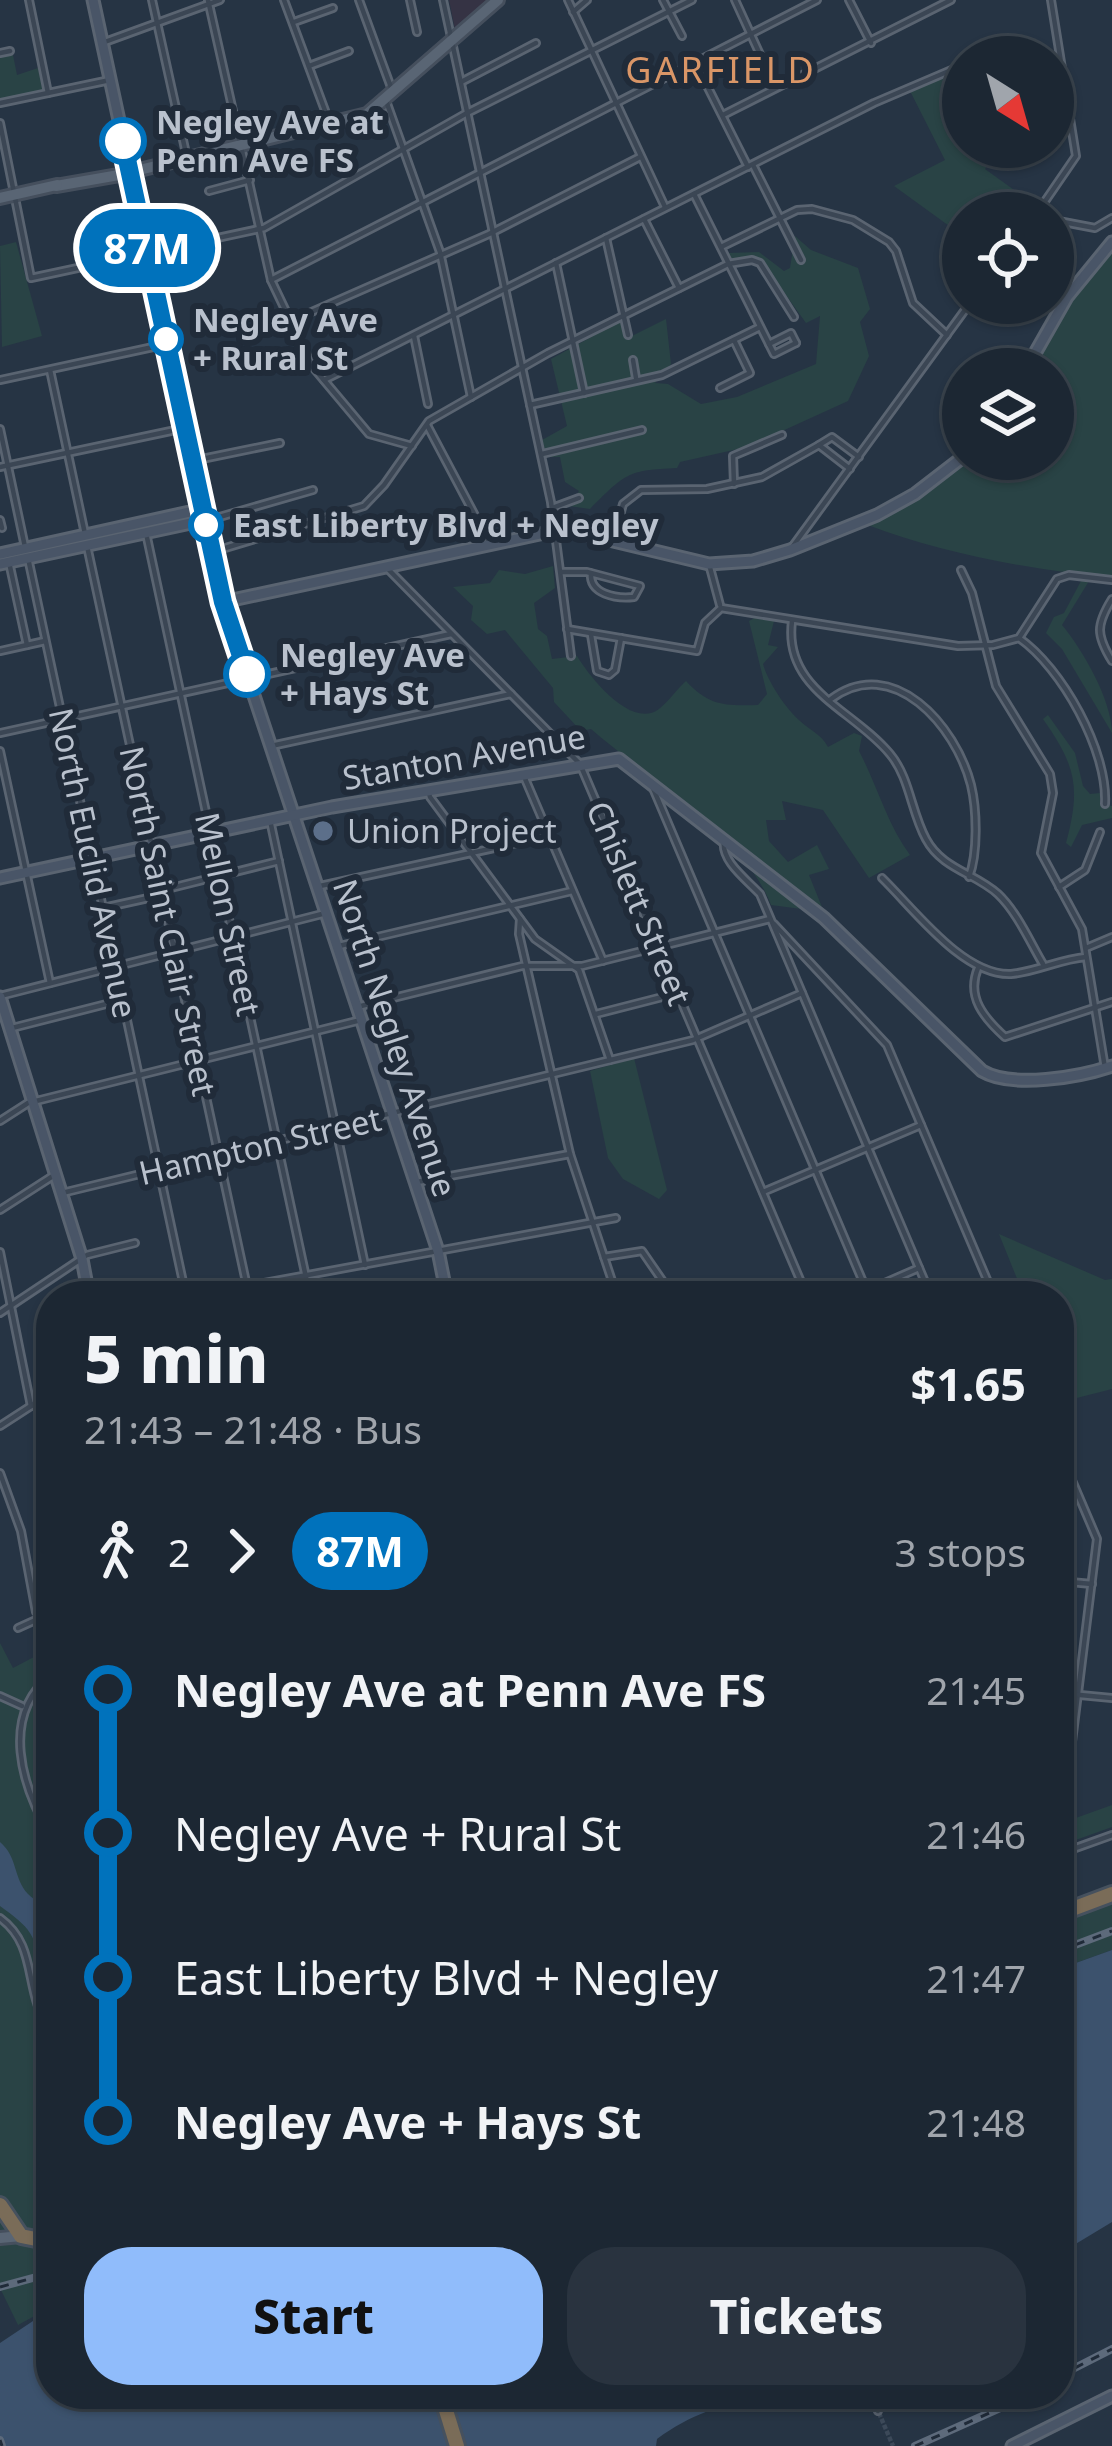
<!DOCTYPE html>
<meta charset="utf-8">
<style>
:root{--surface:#1c2733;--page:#29333f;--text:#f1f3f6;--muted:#a0a5ac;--line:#3a444e;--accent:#90bcfb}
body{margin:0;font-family:"Noto Sans",sans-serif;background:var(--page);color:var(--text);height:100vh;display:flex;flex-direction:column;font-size:45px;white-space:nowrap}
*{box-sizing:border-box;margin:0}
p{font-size:39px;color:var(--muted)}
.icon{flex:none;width:66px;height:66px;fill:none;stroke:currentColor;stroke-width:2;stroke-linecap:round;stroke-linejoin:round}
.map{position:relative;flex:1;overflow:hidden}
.sheet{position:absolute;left:36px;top:1281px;width:1038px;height:1128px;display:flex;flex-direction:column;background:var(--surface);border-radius:48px;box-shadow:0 3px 9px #0004,0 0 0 3px var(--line)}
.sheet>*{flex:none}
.badge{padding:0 24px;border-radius:39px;font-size:42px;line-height:78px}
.needle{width:78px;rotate:143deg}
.fabs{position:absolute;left:942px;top:36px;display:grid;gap:24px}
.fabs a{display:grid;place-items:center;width:132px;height:132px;border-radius:50%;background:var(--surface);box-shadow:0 3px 9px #0004,0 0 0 3px var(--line);font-size:60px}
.map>.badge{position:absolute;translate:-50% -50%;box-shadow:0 0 0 6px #fff}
.legs{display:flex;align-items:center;gap:18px;height:132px;padding:0 48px;font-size:39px}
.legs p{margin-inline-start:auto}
.headline{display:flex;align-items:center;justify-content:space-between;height:204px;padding:0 48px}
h1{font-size:66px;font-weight:800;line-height:90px}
.cta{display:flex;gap:24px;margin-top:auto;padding:24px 48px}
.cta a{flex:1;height:138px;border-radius:48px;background:var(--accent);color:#111;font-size:48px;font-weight:800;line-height:138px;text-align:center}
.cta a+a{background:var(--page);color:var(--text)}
ul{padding:0 48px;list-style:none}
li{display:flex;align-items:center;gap:42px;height:144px;font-size:45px}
li i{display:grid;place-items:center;width:18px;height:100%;margin:0 15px;background:currentColor}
li i::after{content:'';width:30px;height:30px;margin:-15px;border:9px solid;border-radius:50%;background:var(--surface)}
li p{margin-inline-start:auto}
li:first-child i{background:linear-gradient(#0000 50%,currentColor 0)}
li:last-child i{background:linear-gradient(currentColor 50%,#0000 0)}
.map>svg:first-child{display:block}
.medical{fill:#353344}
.green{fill:#294345}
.water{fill:#3c526d}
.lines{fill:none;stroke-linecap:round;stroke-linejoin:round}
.street-tunnel{stroke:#3c4959;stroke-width:4.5;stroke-dasharray:4.5 2;stroke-linecap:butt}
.street-casing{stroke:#5a6471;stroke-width:10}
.secondary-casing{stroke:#5a6471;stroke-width:15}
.primary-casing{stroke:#454f5d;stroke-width:16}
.highway-casing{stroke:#46515e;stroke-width:20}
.street{stroke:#3b4654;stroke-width:4.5}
.secondary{stroke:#495567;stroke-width:9}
.primary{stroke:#596574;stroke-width:10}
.highway{stroke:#7a6c58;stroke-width:14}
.rail-casing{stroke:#5d6a7b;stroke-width:8}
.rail{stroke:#202b39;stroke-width:3;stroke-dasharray:9;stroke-linecap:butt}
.line-1-casing{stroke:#fff;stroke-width:27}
.line-1{stroke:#0072bc;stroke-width:18}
.stop-1-dot{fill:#fff;stroke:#0072bc;stroke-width:6}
.service-dot{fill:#5c6f8a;stroke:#202b39;stroke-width:4.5}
.labels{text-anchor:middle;stroke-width:12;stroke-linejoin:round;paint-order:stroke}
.stop-label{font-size:33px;font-weight:bold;fill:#b9c1cd;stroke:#202b39;text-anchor:start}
.street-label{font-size:33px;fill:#b9c1cd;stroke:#202b39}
.poi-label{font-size:33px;fill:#b9c1cd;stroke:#202b39;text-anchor:start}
.neighbourhood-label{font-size:36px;letter-spacing:3px;fill:#da9667;stroke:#202b39}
</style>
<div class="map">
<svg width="1112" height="2446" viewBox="0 0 1112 2446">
<rect width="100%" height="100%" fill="#263444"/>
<!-- medical -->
<polygon class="medical" points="449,0 489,0 455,29"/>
<!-- green -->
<g class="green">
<polygon points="13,55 17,75 38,68 43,91 0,100 0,57"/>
<polygon points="963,65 963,147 1001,147 985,169 1035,205 1030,213 963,213 963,236 894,186 945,160 910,91"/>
<path d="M795 236 811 250 858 268 870 309 860 322 869 356 848 401 747 447 680 462 677 468C627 470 625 474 590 509L569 506 579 491 565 482 560 457H547L542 440 567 426 551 359 619 322 632 336 666 319 671 364 655 383 668 384 701 404 737 397 816 364 820 316 806 323 760 259 731 261 728 253 759 252 784 271 790 268Z"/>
<polygon points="16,242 42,336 2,347 0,246"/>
<path d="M1112 249V578C1029 569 943 554 865 524L917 497 967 459H1053V369H1030L1064 307Z"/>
<path d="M553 566 555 588 534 603 538 629 547 636 552 659 577 656C589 676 631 730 659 709 668 702 677 689 686 681 709 706 725 706 758 705L767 694 749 621 756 617 774 621 768 645 778 647 763 664C768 682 786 709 800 721 811 731 821 734 828 747L854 733 862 736 859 751C877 785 887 824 910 855L869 878 823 810 782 801 786 820H766L769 841 788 862 817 845 829 869 809 875 824 912 771 905C745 836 646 777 591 729L581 731 554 702 553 688 505 630 487 634 471 620 473 606 453 587 490 583 499 570 525 574Z"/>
<path d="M1081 581H1089L1062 625C1083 650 1112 701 1112 733L1062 649 1046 633 1054 617 1064 613Z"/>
<path d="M1048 715 1075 753 1083 786 1090 794 1100 793V804L1112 806V818L1082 825 1071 847 1066 843C1081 787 1076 766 1043 719Z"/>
<polygon points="634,1058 667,1190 659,1199 623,1179 608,1158 590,1071"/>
<polygon points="999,1234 1105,1280 1112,1279 1112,1389 1065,1401 1059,1385 1059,1296 1024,1296"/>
<polygon points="0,1643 13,1668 51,1648 51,2307 18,2325 0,2288"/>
<polygon points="1112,1805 1112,1827 1059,1846 1059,1824"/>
<polygon points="1112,1901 1112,1950 1059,1969 1059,1920"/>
</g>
<!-- water -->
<g class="water">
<path d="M0 1842C18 1857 13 1878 28 1894 35 1901 44 1905 51 1912V1974L46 1976 40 1973C37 1934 30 1928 0 1906Z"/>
<polygon points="1112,1950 1112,2222 1059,2254 1059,1969"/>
<path d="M51 2309V2394H790C740 2399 697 2409 657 2439L656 2446H0V2343Z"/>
</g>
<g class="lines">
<!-- street-tunnel -->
<polyline class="street-tunnel" points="879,2413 893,2446"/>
<defs>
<g id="street">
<polyline points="29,0 48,93"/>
<polyline points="152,0 187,158"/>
<polyline points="208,0 271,280 312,366 369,434 412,446"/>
<polyline points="284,0 330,124"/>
<polyline points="359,0 392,90"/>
<polyline points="410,0 417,32"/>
<polyline points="443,0 551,502 571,656"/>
<polyline points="568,0 665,207"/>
<polyline points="663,0 682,36"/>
<polyline points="735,0 763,61"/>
<polyline points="849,0 871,43"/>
<polyline points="573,12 587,0"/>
<polyline points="294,22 333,8"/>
<polyline points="102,43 220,0"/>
<polyline points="0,53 10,51"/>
<polyline points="695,62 748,167"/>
<polyline points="309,66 349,51"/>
<polyline points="461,82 536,43"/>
<polyline points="1053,88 1063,74"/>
<polyline points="385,98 440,252 471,397"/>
<polyline points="0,103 110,80"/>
<polyline points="723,115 951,0"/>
<polyline points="0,123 31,278 264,228 467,113 692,0"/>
<polyline points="1005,157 1012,147"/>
<polyline points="753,165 801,260"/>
<polyline points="209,191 250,180"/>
<polyline points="694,194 774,354 796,343"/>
<polyline points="1037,213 1076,156 1051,0"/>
<polyline points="644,219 679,288"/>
<polyline points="1053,220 1095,228 1112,218"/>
<polyline points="606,238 628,335"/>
<polyline points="721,247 797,210 812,209 853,220 889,242 896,251 913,303 947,335"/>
<polyline points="556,263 584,393"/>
<polyline points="271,280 817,0"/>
<polyline points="291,321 489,234 640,157"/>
<polyline points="414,336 428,404"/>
<polyline points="769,344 791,333 796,343"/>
<polyline points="633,360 636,378"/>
<polyline points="50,370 85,534"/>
<polyline points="0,380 167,344"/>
<polyline points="324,380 874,103 963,65"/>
<polyline points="720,388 750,373 734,340"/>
<polyline points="530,405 662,375 760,327"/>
<polyline points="427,425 489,542"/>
<polyline points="0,429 25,547"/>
<polyline points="542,454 642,430"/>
<polyline points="192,461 280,443"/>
<polyline points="0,467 185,428"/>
<polyline points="850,469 819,445 832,437 859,457"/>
<polyline points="734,484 733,456 782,435"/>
<polyline points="552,508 579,498"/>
<polyline points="0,520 2,528"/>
<polyline points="209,520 313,490"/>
<polyline points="146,533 310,1296"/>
<polyline points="614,538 623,504 641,490 707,489 762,477 819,445"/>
<polyline points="87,546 249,1296"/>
<polyline points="793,546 970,303"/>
<polyline points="212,552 364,506 384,485 429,421 548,353 728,264 752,260 760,263 794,317"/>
<polyline points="28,558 186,1296"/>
<polyline points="9,562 27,645"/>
<polyline points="709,564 720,605"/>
<polyline points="386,567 580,764 807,1296"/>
<polyline points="961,570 972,593 996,686 1050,774 1053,793 1041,853 1082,929 1105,1068"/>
<path d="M561 572H587L640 586 634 597C616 599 589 594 591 573"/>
<path d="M1112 599C1096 625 1096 635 1112 661"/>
<path d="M792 621C783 690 853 709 890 754 910 778 911 812 926 839 942 869 975 873 998 894 1017 912 1030 942 1043 964"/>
<polyline points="567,629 697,651 705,623 721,608 958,646 993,645 1019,638 1057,579 1069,575 1112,580"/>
<polyline points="591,635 597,671 609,675 615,670 621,638"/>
<path d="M1019 638C1062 668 1108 751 1105 804"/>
<polyline points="0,651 45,641"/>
<path d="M831 699C893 653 956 726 971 785 977 810 978 853 969 877"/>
<polyline points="0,733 451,634"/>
<polyline points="271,746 511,694"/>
<polyline points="0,751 50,983"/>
<polyline points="523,774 603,961"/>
<polyline points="653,788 869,1296"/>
<polyline points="428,790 430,797 535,939 579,970 610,1060"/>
<polyline points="270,820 365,1265"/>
<path d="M724 841C721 861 746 879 760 894L931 1296"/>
<path d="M882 878C914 909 963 976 1011 974 1036 972 1060 959 1086 957"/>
<polyline points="320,886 549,836"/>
<polyline points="1059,887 1085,870 1100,832"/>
<polyline points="163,890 279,861"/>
<polyline points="103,908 162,895"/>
<polyline points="520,919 519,934 570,1154 617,1296"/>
<polyline points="774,924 887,1045 994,1296"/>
<polyline points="339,946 572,891"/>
<polyline points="1086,948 1112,937"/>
<path d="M978 968C966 997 984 1018 1005 1037L1112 1002"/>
<polyline points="0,996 326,913"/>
<polyline points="357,1007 522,966 582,966 770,919"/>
<polyline points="596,1014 678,993"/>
<polyline points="12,1028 122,1000"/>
<polyline points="0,1121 28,1103 361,1020"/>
<polyline points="417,1182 570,1154"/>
<polyline points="763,1192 921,1125"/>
<polyline points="62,1193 693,1040 802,993"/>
<polyline points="0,1210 56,1174"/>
<polyline points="0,1252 31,1406"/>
<polyline points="604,1257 642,1251 673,1296"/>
<polyline points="194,1296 616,1218"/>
<polyline points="541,1296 572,1289 583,1296"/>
<polyline points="855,1296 919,1268"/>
<polyline points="0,1313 87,1255 135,1243"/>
<polyline points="0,1426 51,1393"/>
<polyline points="1059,1450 1097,1539 1068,1774 1059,1783"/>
<polyline points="0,1473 21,1531 36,1612"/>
<polyline points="1059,1581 1092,1584"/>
<polyline points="18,1628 51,1613"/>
<path d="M51 1675C0 1716 21 1786 51 1836"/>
<polyline points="1059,1693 1112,1698"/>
<polyline points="0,1696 22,1706"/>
<polyline points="1059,1854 1112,1835"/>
<path d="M0 1918C40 1947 22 1994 51 2030"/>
<polyline points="870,2394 878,2411"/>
</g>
<g id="secondary">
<polyline points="93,0 223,602 438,1251 447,1296"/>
<polyline points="1026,369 1067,297 1112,242"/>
<polyline points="0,554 203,509"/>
<polyline points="0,564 205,520"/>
<polyline points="223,602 563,529 709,564 753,561 790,550 877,515 915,494 963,457"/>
<path d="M0 878 332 807 619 759 824 918 982 1071C1012 1089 1080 1077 1112 1066"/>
<polyline points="0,997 82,1259 89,1296"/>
<polyline points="1012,2446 1112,2396"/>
</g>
<g id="primary">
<polyline points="56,186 119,175 367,114 498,0"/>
<polyline points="0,198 57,185"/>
<polyline points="0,2238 21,2236"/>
</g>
<g id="highway">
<polyline points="1059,1914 1112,1894"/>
<polyline points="0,2205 21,2236 51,2242"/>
<polyline points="441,2394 457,2446"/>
</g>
</defs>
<!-- street casing -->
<use href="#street" class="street-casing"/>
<!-- secondary casing -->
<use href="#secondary" class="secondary-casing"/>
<!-- primary casing -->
<use href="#primary" class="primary-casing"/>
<!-- highway casing -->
<use href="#highway" class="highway-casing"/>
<!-- street -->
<use href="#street" class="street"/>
<!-- secondary -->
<use href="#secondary" class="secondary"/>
<!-- primary -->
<use href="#primary" class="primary"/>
<!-- highway -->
<use href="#highway" class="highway"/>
<defs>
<g id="rail">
<polyline points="1059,1951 1112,1931"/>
<polyline points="0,2287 51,2273"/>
<polyline points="1059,2376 1112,2349"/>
<polyline points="0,2440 2,2446"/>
<polyline points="915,2446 1032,2394"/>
</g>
</defs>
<!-- rail casing -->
<use href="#rail" class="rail-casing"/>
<!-- rail -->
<use href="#rail" class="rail"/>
</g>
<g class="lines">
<defs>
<polyline id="line-1" points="123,141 223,602 247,674"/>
</defs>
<!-- line-1 casing -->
<use href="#line-1" class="line-1-casing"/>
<!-- line-1 -->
<use href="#line-1" class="line-1"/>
</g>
<!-- markers -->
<g class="stop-1-dot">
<circle cx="123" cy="141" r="21"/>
<circle cx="166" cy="339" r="15"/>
<circle cx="206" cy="525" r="15"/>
<circle cx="247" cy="674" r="21"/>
</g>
<circle class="service-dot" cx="323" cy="831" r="12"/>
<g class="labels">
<!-- stop labels -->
<g class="stop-label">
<text x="156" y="134">Negley Ave at<tspan x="156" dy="38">Penn Ave FS</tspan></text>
<text x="193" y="332">Negley Ave<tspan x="193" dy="38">+ Rural St</tspan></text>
<text x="233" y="537">East Liberty Blvd + Negley</text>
<text x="280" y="667">Negley Ave<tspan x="280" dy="38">+ Hays St</tspan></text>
</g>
<!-- street labels -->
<g class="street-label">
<text transform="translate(464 757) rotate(-10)" y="12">Stanton Avenue</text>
<text transform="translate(93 863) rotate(78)" y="12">North Euclid Avenue</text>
<text transform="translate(639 903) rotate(67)" y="12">Chislett Street</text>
<text transform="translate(228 914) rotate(78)" y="12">Mellon Street</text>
<text transform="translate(168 921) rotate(78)" y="12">North Saint Clair Street</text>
<text transform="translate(395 1038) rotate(72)" y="12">North Negley Avenue</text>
<text transform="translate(260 1146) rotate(-13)" y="12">Hampton Street</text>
</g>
<!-- poi labels -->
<g class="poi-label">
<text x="347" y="843">Union Project</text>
</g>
<!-- neighbourhood labels -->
<g class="neighbourhood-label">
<text x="721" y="83">GARFIELD</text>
</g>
</g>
</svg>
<div class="fabs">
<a><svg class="needle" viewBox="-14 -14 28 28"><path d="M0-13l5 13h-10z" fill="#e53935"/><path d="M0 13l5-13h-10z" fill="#a0a5ac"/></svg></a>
<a><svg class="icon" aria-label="locate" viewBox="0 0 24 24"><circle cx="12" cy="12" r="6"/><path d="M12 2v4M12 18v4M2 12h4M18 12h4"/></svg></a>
<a><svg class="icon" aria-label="layers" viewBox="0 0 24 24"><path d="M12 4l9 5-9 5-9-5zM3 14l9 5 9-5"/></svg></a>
</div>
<b class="badge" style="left:147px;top:248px;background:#0072bc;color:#fff">87M</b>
<section class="sheet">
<div class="headline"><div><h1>5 min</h1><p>21:43 – 21:48 · Bus</p></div><b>$1.65</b></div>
<div class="legs"><svg class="icon" aria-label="walk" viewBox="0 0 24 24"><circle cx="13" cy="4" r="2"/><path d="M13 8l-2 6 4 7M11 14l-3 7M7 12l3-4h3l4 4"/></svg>2<svg class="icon" aria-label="forward" viewBox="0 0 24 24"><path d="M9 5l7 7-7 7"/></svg><b class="badge" style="background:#0072bc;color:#fff">87M</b><p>3 stops</p></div>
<ul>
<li><i style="color:#0072bc"></i><b>Negley Ave at Penn Ave FS</b><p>21:45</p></li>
<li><i style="color:#0072bc"></i><span>Negley Ave + Rural St</span><p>21:46</p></li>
<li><i style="color:#0072bc"></i><span>East Liberty Blvd + Negley</span><p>21:47</p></li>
<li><i style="color:#0072bc"></i><b>Negley Ave + Hays St</b><p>21:48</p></li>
</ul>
<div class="cta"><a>Start</a><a>Tickets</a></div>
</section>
</div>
